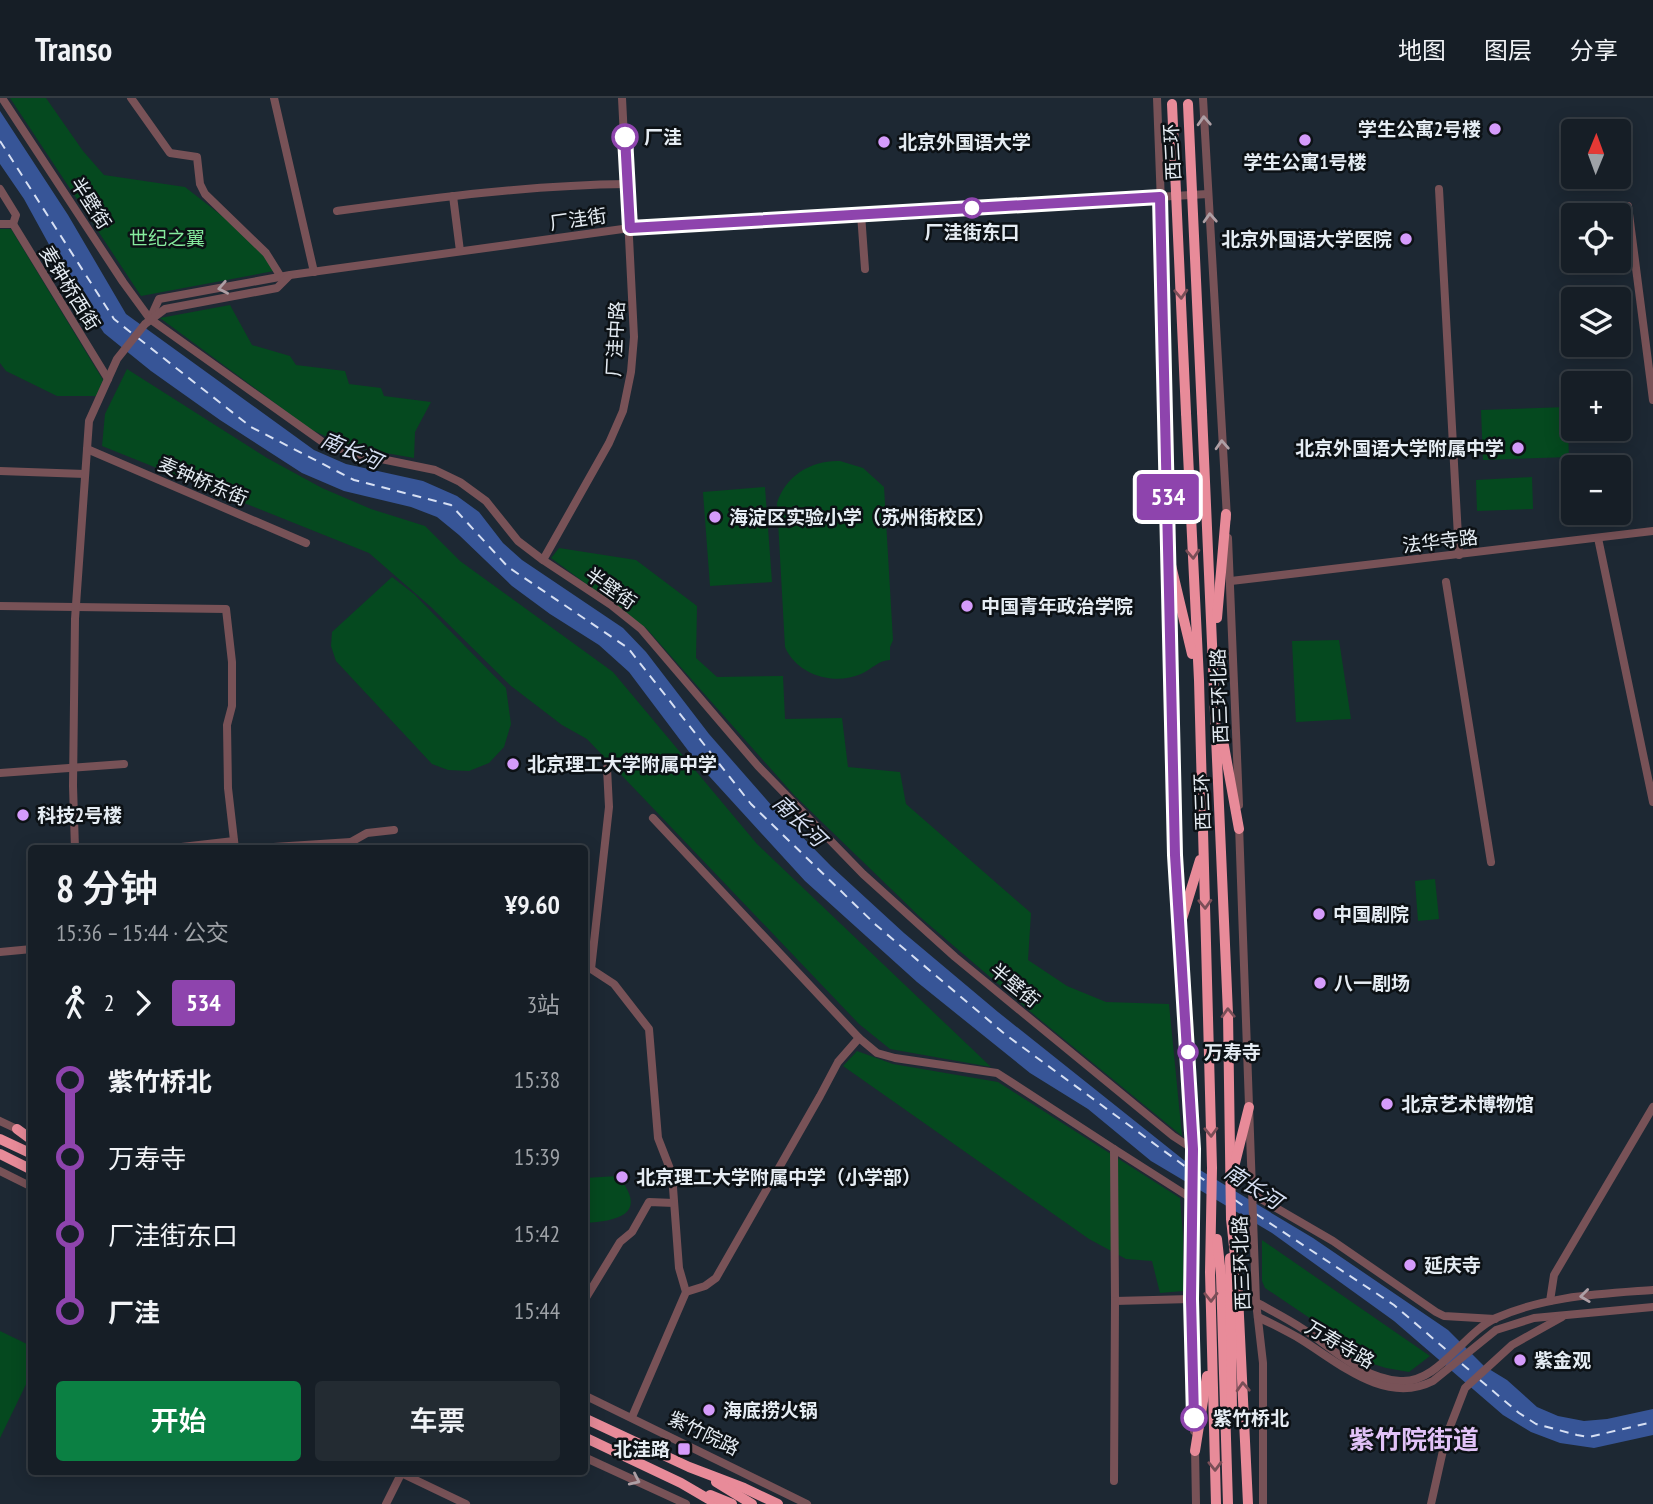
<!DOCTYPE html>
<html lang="zh">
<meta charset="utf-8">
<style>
:root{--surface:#161e26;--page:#232b32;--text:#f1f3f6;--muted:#9ea2a7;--line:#353c43;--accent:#0b8043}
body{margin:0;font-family:"PT Sans Narrow","Noto Sans SC",sans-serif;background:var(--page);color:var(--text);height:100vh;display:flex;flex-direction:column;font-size:26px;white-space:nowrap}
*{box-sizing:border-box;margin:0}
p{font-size:23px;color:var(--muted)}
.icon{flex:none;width:38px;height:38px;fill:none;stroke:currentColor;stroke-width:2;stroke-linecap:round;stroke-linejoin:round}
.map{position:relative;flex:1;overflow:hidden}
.side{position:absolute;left:28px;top:747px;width:560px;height:630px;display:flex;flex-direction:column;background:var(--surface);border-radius:7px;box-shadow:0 4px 18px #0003,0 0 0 2px var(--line)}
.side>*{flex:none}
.badge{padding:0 14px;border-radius:5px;font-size:24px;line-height:46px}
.needle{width:46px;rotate:1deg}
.tools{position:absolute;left:1561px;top:21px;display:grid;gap:14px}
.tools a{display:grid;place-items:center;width:70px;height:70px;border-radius:7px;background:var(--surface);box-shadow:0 4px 18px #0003,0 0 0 2px var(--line);font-size:35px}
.map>.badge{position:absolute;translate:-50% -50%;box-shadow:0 0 0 4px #fff}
.legs{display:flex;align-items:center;gap:10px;height:77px;padding:0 28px;font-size:23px}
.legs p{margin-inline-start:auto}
.head{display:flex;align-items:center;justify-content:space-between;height:119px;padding:0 28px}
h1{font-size:38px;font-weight:600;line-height:52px}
.cta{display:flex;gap:14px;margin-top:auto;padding:14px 28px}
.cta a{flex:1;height:80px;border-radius:7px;background:var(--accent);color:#fff;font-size:28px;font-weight:600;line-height:80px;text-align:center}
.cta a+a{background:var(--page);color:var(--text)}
ul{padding:0 28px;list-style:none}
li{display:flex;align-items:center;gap:24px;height:77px;font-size:26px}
li i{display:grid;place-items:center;width:10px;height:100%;margin:0 9px;background:currentColor}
li i::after{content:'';width:18px;height:18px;margin:-9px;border:5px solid;border-radius:50%;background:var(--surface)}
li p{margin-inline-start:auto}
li:first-child i{background:linear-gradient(#0000 50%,currentColor 0)}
li:last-child i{background:linear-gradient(currentColor 50%,#0000 0)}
header{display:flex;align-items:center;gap:42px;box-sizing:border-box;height:98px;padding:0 35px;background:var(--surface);border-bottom:2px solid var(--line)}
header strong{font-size:33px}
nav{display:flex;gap:38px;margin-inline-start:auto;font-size:24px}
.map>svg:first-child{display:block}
.green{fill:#05491f}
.water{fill:#375597}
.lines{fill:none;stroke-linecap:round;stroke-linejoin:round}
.ferry{stroke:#d6dff3;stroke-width:2;stroke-dasharray:9 7;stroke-linecap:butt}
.minor{stroke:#785257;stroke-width:8}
.highway{stroke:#e88b99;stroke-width:10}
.highway-bridge{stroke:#e88b99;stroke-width:10}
.oneway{stroke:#ae9fa5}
.oneway2{stroke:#7a4e57}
.line-1-casing{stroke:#fff;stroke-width:16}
.line-1{stroke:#8e44ad;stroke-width:10}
.poi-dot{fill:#d59bfb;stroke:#0c1115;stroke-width:2.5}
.stop-1-dot{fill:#fff;stroke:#8e44ad;stroke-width:3.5}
.labels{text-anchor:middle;stroke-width:5;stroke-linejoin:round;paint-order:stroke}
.poi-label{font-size:19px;font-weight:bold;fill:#e5ecf3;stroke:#0c1115;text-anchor:start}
.stop-label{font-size:19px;font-weight:bold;fill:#e5ecf3;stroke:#0c1115;text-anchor:start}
.street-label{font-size:19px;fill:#e5ecf3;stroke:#0c1115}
.park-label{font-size:19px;fill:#85ea9d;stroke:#0c1115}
.water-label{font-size:21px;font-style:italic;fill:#d6dff3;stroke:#0c1115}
.district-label{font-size:26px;font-weight:bold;fill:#e1c2f7;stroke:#0c1115}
</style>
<header>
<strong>Transo</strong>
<nav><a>地图</a><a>图层</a><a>分享</a></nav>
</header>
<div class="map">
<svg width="1653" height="1406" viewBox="0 0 1653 1406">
<rect width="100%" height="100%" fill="#1d2833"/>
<!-- green -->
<g class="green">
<polygon points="10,0 46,0 83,53 104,77 185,89 270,155 274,173 141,198"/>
<polygon points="0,131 11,131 103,282 96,298 57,298 6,273 0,265"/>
<polygon points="230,207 252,247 290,258 296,267 345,273 349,286 381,290 384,298 431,304 415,334 414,360 346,348 310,331 160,220"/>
<polygon points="127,271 267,360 322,390 371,411 425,428 460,463 613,574 757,746 991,969 890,951 859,926 587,641 562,627 511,588 431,509 369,455 102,348 105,316"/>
<polygon points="1567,309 1569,359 1483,362 1481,312"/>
<path d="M840 363 863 370 884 389 893 542 890 549V562C879 562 872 571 861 576 834 588 797 577 785 549L777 405C786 377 812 362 840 363Z"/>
<polygon points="1532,379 1533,411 1477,413 1476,382"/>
<polygon points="765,389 772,484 710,488 703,394"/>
<polygon points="559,450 636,462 697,508 696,560 717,579 783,578 785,621 842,620 848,669 900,674 906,706 1031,815 1028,862 1067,888 1106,904 1169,906 1182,1038 1038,920 920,819 794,697 646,530 551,460"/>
<polygon points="392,479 414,496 506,590 511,626 504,649 489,665 469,673 448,672 432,666 336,563 331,548 332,534"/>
<polygon points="1339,542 1351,621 1296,624 1292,543"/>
<polygon points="1435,781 1439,821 1418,823 1415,783"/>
<polygon points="857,953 893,966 998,984 1180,1100 1183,1138 1183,1193 1160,1195 1152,1163 1126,1161 1089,1141 843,968"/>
<path d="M618 1078C649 1116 618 1123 585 1125V1080Z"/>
<polygon points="1262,1142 1430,1258 1409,1274 1386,1270 1347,1258 1336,1241 1320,1227 1265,1190 1262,1183"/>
<polygon points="0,1233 31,1248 31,1276 0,1340"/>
</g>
<!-- water -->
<polygon class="water" points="0,13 68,117 126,216 314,352 346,366 423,383 457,398 479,414 503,445 522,462 623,530 646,554 709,636 772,708 831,768 904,835 998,914 1185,1063 1313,1140 1448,1232 1484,1268 1507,1282 1537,1309 1558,1318 1584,1323 1607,1321 1653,1311 1653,1337 1594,1350 1560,1345 1531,1334 1503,1317 1394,1223 1272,1135 1151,1063 1088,1011 1030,975 917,884 805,783 699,667 629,574 599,547 550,516 512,488 459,437 437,419 411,409 344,393 302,375 220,322 151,273 104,235 63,172 24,101 0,66"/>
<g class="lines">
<!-- ferry -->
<g class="ferry">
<polyline points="0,43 114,221 134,237"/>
<polyline points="138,240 251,329 354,382 451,407 508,469 628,550 751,706 876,827 1006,937 1190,1072"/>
<polyline points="1197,1077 1207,1084"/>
<polyline points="1235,1102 1248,1111"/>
<polyline points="1256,1116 1394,1207 1450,1255"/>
<polyline points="1462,1266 1474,1276"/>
<polyline points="1480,1282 1519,1315 1536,1326 1577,1337 1589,1339 1653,1324"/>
</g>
<!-- minor -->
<g class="minor">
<polyline points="2,0 123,184 150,221 324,345 352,355 435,372 460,384 486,403 518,443 543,462 611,507 641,531 758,668 863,776 955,859 1173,1038 1193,1051"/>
<polyline points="131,0 170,55 197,59 200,86 205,96 266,155 281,179"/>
<polyline points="274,0 314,174"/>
<polyline points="1157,0 1164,184 1175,757 1193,1051 1191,1201 1194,1333"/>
<polyline points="1203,0 1227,420"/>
<polyline points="0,91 16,117 13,126"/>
<polyline points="1439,91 1459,457"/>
<polyline points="453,98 460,153"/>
<polyline points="1628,108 1653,302"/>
<path d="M337 113C434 100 530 87 628 86"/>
<polyline points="861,116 865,171"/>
<polyline points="0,126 13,126 108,281"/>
<polyline points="150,221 159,201 290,177 630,130 1208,96"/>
<polyline points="87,351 306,445"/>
<polyline points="0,373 85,376"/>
<polyline points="1228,440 1239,707"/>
<polyline points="1598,440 1653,704"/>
<polyline points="543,462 609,345 623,313 631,274 634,239 622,0"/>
<polyline points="1231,483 1653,433"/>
<polyline points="1446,484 1491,764"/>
<polyline points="0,508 226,511 232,564 232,608 227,627 228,690 235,751"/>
<polyline points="607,670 609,709 591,871 614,886 649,931 658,1040 672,1076 679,1170 686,1194"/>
<polyline points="0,675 124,666"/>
<polyline points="653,720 859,940 877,955 895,960 997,975 1114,1051"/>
<polyline points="1239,727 1256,1204 1263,1265 1263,1406"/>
<polyline points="351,744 367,735 394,732"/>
<polyline points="75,751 73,688 75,521 89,323 117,261 145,226 165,211 277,190 289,178"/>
<polyline points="164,751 234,743"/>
<polyline points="243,751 351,744 352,751"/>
<polyline points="0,854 32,851"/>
<polyline points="0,1023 19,1032"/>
<polyline points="0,1073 32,1089"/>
<polyline points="1254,1097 1333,1143 1436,1214 1444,1218 1495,1221"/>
<polyline points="1191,1201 1115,1203 1114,1051 1194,1102"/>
<polyline points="584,1203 620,1144 632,1134 649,1104 674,1105"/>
<polyline points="1550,1203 1554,1177 1653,1009"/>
<path d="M1256 1204C1272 1213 1288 1221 1303 1231 1334 1251 1361 1280 1400 1283 1438 1286 1463 1235 1496 1220 1545 1198 1600 1196 1653 1192"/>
<path d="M1258 1219C1271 1225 1284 1232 1297 1239 1336 1262 1384 1308 1433 1283L1496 1232 1534 1220 1653 1209"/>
<polyline points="584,1297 807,1406"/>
<polyline points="632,1319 686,1194 705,1188 716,1180 820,998 838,964 859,940"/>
<polyline points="1195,1350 1196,1406"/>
<polyline points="584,1359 686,1406"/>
<polyline points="401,1375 466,1406"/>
<polyline points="1114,1383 1115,1203"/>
<polyline points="386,1406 402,1374"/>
<polyline points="1431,1406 1446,1339 1465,1290 1512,1247 1562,1219"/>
</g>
<!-- highway -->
<g class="highway">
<polyline points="1202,314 1228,916 1231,1121 1237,1176 1248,1406"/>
<polyline points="1186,315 1199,582 1212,1070 1210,1174 1216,1406"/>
<polyline points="1170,463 1192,556"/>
<polyline points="1217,520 1226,416"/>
<polyline points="1222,637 1239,731"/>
<polyline points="1178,834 1200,762"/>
<polyline points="17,1031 32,1042"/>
<polyline points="0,1041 32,1056"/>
<polyline points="0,1056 32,1072"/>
<polyline points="1235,1065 1249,1009"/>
<polyline points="1217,1141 1221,1177 1228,1406"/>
<polyline points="1230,1160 1232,1312"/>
<polyline points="584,1320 689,1369 744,1390 778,1406"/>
<polyline points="584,1339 681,1385 717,1406"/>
<polyline points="1195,1353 1207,1278"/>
<polyline points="716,1384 752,1406"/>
<polyline points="710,1397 732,1406"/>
</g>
<!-- highway-bridge -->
<g class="highway-bridge">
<polyline points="1172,6 1186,315"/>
<polyline points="1188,6 1202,314"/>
</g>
</g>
<!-- one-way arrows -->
<defs><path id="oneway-chevron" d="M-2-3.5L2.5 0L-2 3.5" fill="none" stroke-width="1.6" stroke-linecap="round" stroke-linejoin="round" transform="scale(1.75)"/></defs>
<g class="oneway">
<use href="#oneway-chevron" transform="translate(1204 23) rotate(-93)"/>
<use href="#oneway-chevron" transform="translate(1210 120) rotate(-93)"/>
<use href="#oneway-chevron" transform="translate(223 190) rotate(169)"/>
<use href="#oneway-chevron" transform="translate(1222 347) rotate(-93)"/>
<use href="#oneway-chevron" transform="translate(1585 1198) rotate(173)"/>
<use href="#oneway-chevron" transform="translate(635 1382) rotate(25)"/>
</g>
<g class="oneway2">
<use href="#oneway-chevron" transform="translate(1181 196) rotate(87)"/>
<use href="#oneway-chevron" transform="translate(1193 456) rotate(87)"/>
<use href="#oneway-chevron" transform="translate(1205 806) rotate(88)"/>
<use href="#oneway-chevron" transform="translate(1228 915) rotate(-92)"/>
<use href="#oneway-chevron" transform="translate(1211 1034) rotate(88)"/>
<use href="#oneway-chevron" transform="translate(1211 1199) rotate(89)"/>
<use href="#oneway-chevron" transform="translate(1243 1289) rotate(-93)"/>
<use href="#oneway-chevron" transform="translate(1215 1368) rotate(89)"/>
</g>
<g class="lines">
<defs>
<polyline id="line-1" points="625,39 630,130 1160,99 1175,757 1193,1051 1191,1201 1194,1320"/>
</defs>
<!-- line-1 casing -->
<use href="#line-1" class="line-1-casing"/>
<!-- line-1 -->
<use href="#line-1" class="line-1"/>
</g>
<!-- markers -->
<g class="poi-dot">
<circle cx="1495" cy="31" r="7"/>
<circle cx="1305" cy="42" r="7"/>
<circle cx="884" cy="44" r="7"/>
<circle cx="1406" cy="141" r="7"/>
<circle cx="1518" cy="350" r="7"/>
<circle cx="715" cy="419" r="7"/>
<circle cx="967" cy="508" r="7"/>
<circle cx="513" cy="666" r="7"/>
<circle cx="23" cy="717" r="7"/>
<circle cx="1319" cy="816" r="7"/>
<circle cx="1320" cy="885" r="7"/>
<circle cx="1387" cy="1006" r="7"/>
<circle cx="622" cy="1079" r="7"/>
<circle cx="1410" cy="1167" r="7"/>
<circle cx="1520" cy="1262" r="7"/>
<circle cx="709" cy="1312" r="7"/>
<rect x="677" y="1344" width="14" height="14" rx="3.5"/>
</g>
<g class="stop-1-dot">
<circle cx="625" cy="39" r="12"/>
<circle cx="972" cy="110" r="9"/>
<circle cx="1188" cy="954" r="9"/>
<circle cx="1194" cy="1320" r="12"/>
</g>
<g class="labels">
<!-- poi labels -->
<g class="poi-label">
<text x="1481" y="38" text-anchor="end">学生公寓2号楼</text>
<text x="898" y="51">北京外国语大学</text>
<text x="1305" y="71" text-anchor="middle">学生公寓1号楼</text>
<text x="1392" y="148" text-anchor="end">北京外国语大学医院</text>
<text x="1504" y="357" text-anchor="end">北京外国语大学附属中学</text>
<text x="729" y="426">海淀区实验小学（苏州街校区）</text>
<text x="981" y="515">中国青年政治学院</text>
<text x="527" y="673">北京理工大学附属中学</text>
<text x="37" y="724">科技2号楼</text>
<text x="1333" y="823">中国剧院</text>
<text x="1334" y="892">八一剧场</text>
<text x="1401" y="1013">北京艺术博物馆</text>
<text x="636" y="1086">北京理工大学附属中学（小学部）</text>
<text x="1424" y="1174">延庆寺</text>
<text x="1534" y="1269">紫金观</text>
<text x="723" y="1319">海底捞火锅</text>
<text x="670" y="1358" text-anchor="end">北洼路</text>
</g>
<!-- stop labels -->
<g class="stop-label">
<text x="644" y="46">厂洼</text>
<text x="972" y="141" text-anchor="middle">厂洼街东口</text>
<text x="1204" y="961">万寿寺</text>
<text x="1213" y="1327">紫竹桥北</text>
</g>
<!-- street labels -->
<g class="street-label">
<text transform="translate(1172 54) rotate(-93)" y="7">西三环</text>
<text transform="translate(91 105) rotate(57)" y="7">半壁街</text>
<text transform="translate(578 121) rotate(-8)" y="7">厂洼街</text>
<text transform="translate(70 190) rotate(58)" y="7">麦钟桥西街</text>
<text transform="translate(615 241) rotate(-87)" y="7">厂洼中路</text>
<text transform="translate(203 383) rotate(23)" y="7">麦钟桥东街</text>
<text transform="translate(1440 443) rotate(-7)" y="7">法华寺路</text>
<text transform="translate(611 490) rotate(35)" y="7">半壁街</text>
<text transform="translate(1219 598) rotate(-92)" y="7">西三环北路</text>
<text transform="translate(1202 704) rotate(-92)" y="7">西三环</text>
<text transform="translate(1015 887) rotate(39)" y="7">半壁街</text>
<text transform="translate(1241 1165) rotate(-92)" y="7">西三环北路</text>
<text transform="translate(1340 1246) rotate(30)" y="7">万寿寺路</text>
<text transform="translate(704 1335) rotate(26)" y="7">紫竹院路</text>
</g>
<!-- park labels -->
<g class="park-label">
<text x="167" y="147">世纪之翼</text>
</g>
<!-- water labels -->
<g class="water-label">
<text transform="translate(351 353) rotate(23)" y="7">南长河</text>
<text transform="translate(799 723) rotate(44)" y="7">南长河</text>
<text transform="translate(1253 1089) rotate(33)" y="7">南长河</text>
</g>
<!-- district labels -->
<g class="district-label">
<text x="1414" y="1351">紫竹院街道</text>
</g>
</g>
</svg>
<div class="tools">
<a><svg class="needle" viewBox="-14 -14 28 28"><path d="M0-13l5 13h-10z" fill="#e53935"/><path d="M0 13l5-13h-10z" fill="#9ea2a7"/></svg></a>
<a><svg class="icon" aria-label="locate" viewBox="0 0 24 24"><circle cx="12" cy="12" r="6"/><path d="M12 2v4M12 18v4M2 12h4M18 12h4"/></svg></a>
<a><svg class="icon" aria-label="layers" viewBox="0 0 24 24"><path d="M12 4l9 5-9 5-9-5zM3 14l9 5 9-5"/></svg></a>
<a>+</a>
<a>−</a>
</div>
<b class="badge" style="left:1168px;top:399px;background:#8e44ad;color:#fff">534</b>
<section class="side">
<div class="head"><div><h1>8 分钟</h1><p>15:36 – 15:44 · 公交</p></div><b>¥9.60</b></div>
<div class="legs"><svg class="icon" aria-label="walk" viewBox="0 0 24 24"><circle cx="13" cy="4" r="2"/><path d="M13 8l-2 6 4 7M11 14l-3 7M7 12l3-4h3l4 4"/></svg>2<svg class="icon" aria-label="forward" viewBox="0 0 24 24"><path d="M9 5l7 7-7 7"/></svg><b class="badge" style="background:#8e44ad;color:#fff">534</b><p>3站</p></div>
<ul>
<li><i style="color:#8e44ad"></i><b>紫竹桥北</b><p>15:38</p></li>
<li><i style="color:#8e44ad"></i><span>万寿寺</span><p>15:39</p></li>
<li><i style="color:#8e44ad"></i><span>厂洼街东口</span><p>15:42</p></li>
<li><i style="color:#8e44ad"></i><b>厂洼</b><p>15:44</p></li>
</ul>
<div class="cta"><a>开始</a><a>车票</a></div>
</section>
</div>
